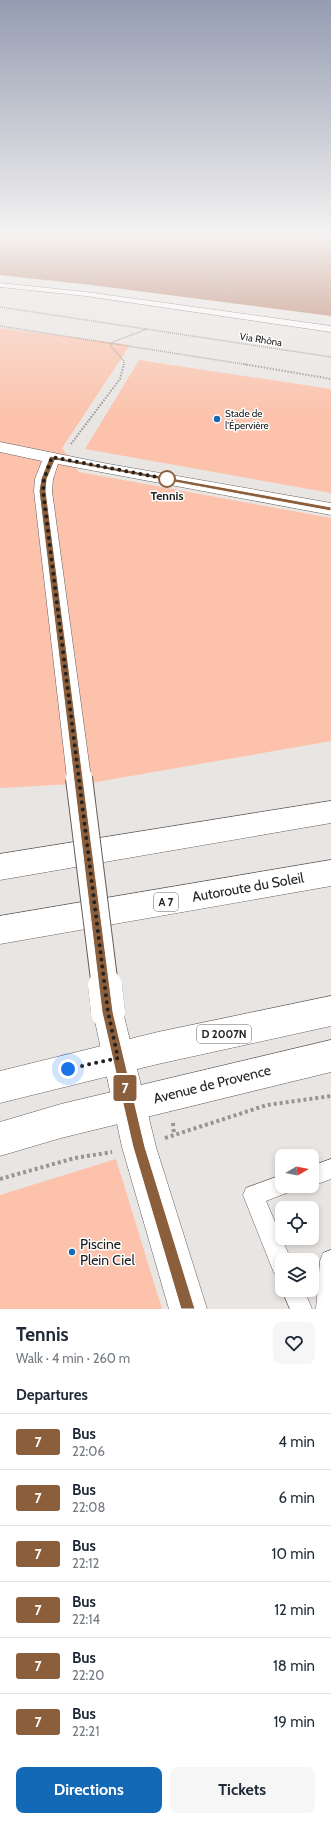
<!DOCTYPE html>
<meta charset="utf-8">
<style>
:root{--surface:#fff;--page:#f6f6f7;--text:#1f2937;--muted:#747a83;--line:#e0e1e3;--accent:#1469b7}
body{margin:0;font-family:Cabin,sans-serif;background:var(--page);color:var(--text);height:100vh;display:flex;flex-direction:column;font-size:15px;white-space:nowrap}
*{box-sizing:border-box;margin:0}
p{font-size:13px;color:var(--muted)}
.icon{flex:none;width:22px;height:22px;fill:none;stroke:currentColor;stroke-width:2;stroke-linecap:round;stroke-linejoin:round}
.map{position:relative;height:1309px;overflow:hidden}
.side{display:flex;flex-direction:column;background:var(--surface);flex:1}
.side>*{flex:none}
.badge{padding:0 8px;border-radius:3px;font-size:14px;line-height:26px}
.needle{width:26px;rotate:80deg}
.tools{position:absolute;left:275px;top:1149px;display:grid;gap:8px}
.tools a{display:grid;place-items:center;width:44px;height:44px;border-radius:8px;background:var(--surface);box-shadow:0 2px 6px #0003;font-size:20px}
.you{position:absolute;width:20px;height:20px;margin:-10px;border:3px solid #fff;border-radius:50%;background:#1a73e8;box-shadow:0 0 0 6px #1a73e833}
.map>.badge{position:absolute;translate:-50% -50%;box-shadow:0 0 0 2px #fff}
h2{padding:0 16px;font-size:15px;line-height:36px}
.round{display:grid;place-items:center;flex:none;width:42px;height:42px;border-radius:8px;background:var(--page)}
.headline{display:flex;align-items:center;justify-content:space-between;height:68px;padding:0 16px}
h1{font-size:19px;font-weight:800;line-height:30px}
.primary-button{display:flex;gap:8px;margin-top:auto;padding:8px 16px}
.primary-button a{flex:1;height:46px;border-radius:8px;background:var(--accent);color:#fff;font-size:16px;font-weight:800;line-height:46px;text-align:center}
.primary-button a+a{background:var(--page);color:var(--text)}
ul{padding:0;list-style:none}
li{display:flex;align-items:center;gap:12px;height:56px;padding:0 16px;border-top:1px solid var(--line)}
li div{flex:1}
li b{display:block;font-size:15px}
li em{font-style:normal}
li .badge{min-width:44px;font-weight:700;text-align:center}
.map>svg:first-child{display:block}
.green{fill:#fcc2ab}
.water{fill:#b6775e}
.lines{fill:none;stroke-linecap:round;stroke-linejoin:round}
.service-casing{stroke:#625f5e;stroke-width:1}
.minor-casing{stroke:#625f5e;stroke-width:1}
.primary-casing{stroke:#625f5e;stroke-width:1}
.motorway-casing{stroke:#625f5e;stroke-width:1}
.path-far2{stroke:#979492;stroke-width:1.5;stroke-dasharray:1 1;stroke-linecap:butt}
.path-far1{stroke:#979492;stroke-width:2;stroke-dasharray:1.5 1.5;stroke-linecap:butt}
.path{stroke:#979492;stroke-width:4;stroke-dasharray:3 3;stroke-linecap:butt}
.service{fill:#fff;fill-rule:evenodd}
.minor{fill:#fff;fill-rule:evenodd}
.primary{fill:#fff;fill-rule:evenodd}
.motorway{fill:#fff;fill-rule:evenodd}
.minor-bridge-far1-casing{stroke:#625f5e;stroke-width:28;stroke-linecap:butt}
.minor-bridge-casing{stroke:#625f5e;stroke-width:34;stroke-linecap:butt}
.minor-bridge-far1{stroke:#fff;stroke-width:26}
.minor-bridge{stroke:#fff;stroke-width:34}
.line{fill:#8b5e3c;stroke:#fff}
.walk{stroke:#232221;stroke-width:4;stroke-dasharray:0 7.2}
.poi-dot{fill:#1469b7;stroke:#fff;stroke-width:1.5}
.stop-dot{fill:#fff;stroke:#8b5e3c;stroke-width:2}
.labels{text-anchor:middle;stroke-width:3;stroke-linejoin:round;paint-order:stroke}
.far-street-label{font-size:10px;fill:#232221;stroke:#fff}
.far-poi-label{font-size:10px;fill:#232221;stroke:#fff;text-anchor:start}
.shield{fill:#fff;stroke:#656464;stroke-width:1}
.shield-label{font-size:11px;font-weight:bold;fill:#232221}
.stop-label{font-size:12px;font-weight:bold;fill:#232221;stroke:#fff}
.near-street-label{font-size:14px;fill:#232221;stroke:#fff}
.near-poi-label{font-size:14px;fill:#232221;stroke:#fff;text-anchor:start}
</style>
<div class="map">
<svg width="331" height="1309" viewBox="0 0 331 1309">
<rect width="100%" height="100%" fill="#e9e5e3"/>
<!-- green -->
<g class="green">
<polygon points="0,328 130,345 62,448 79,472 331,518 331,741 91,783 0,788"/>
<polygon points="139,360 331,389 331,493 85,449"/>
<polygon points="116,1159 162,1309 0,1309 0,1195"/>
</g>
<!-- water -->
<polygon class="water" points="0,236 331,236 331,316 91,285 0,275"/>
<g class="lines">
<defs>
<g id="service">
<polygon points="0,283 86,292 331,326 331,332 86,296 0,287"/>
<polygon points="331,1159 331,1179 312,1186 312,1166"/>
<polygon points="282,1175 282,1186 292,1186 289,1192 266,1201 291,1260 282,1260 282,1276 274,1273 243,1195 246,1188"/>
<polygon points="331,1250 331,1309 316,1309 320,1261 323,1253"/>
<polygon points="282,1290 304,1290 312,1309 290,1309"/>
</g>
<g id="minor">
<polygon points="0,442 103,463 331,503 331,515 58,464 53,479 52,491 91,778 88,786 79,789 70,786 67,778 34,491 35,479 42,461 0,452"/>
<polygon points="108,997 119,1001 123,1012 156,1147 207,1309 169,1309 122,1147 93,1012 97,1001"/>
</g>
<g id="primary">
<polygon points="331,996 331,1026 158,1064 0,1103 0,1071 158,1032"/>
<polygon points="331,1040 331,1072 61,1138 0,1156 0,1122 61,1104"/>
</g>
<g id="motorway">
<polygon points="331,801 331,823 0,880 0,854"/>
<polygon points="331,860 331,886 0,944 0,916"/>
</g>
</defs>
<!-- service casing -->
<use href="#service" class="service-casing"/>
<!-- minor casing -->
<use href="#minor" class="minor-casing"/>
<!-- primary casing -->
<use href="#primary" class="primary-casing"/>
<!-- motorway casing -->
<use href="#motorway" class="motorway-casing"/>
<!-- path-far2 -->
<g class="path-far2">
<polyline points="54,236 93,281"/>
<polyline points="173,237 235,297 233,300"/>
<polyline points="285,239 331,272"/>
<polyline points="0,307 331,357"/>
<polyline points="0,326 249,365"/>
<polyline points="124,365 124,361 110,345 113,342 147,329"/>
</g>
<!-- path-far1 -->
<g class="path-far1">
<polyline points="243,364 331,379"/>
<polyline points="71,444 120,379 124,364"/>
</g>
<!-- path -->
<g class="path">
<polyline points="173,1123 174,1134"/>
<polyline points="165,1138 267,1105 331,1096"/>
<polyline points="0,1179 75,1158 112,1152"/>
</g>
<!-- service -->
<use href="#service" class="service"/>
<!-- minor -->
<use href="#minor" class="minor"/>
<!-- primary -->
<use href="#primary" class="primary"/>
<!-- motorway -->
<use href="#motorway" class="motorway"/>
<defs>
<polyline id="minor-bridge-far1" points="79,778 105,987"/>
<polyline id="minor-bridge" points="105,986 108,1012"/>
</defs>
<!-- minor-bridge-far1 casing -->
<use href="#minor-bridge-far1" class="minor-bridge-far1-casing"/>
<!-- minor-bridge casing -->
<use href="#minor-bridge" class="minor-bridge-casing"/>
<!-- minor-bridge-far1 -->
<use href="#minor-bridge-far1" class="minor-bridge-far1"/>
<!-- minor-bridge -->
<use href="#minor-bridge" class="minor-bridge"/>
</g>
<!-- sky -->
<linearGradient id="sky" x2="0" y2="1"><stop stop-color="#949cb1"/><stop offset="0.56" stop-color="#f5f3f2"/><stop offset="1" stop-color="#f5f3f2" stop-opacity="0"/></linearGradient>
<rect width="331" height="419" fill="url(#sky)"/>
<!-- line -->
<polygon class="line" points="50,456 331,507 331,511 55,460 47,479 46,491 113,1012 145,1147 195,1309 181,1309 133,1147 102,1012 39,491 41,479"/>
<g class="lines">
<!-- walk -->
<polyline class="walk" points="68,1069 118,1058 108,1012 43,491 44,479 52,457 167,479"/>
</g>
<!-- markers -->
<g class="poi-dot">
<circle cx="217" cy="419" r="4"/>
<circle cx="72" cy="1252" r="4"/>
</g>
<circle class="stop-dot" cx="167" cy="479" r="8"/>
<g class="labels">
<!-- far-street labels -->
<g class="far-street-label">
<text transform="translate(261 339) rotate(9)" y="4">Via Rhôna</text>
</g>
<!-- far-poi labels -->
<g class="far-poi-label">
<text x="225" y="417">Stade de<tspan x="225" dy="12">l'Épervière</tspan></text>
</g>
<!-- shield labels -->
<g class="shield">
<rect x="154" y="893" width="24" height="18" rx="3"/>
<rect x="197" y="1025" width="54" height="18" rx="3"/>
</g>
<g class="shield-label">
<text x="166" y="906">A 7</text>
<text x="224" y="1038">D 2007N</text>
</g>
<!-- stop labels -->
<g class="stop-label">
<text x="167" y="500">Tennis</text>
</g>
<!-- near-street labels -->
<g class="near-street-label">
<text transform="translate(248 887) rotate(-10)" y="5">Autoroute du Soleil</text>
<text transform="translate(212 1084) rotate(-14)" y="5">Avenue de Provence</text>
</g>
<!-- near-poi labels -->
<g class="near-poi-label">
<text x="80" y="1249">Piscine<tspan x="80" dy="16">Plein Ciel</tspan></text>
</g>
</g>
</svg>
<div class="tools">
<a><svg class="needle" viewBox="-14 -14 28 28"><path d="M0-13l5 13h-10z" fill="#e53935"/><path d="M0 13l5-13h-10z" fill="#747a83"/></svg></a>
<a><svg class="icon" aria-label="locate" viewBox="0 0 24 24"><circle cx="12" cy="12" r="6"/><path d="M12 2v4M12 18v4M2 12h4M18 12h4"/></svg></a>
<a><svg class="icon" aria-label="layers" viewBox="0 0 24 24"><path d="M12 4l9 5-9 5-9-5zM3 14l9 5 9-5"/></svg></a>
</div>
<div class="you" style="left:68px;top:1069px"></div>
<b class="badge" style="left:125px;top:1088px;background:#8b5e3c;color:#fff">7</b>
</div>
<section class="side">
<div class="headline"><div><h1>Tennis</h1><p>Walk · 4 min · 260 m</p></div><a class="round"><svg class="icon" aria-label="heart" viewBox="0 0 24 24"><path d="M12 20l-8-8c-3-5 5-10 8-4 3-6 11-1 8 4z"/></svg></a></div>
<h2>Departures</h2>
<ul>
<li><span class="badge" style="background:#8b5e3c;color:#fff">7</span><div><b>Bus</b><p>22:06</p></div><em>4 min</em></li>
<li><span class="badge" style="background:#8b5e3c;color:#fff">7</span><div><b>Bus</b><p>22:08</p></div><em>6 min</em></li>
<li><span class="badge" style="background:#8b5e3c;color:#fff">7</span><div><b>Bus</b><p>22:12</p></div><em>10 min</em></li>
<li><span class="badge" style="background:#8b5e3c;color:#fff">7</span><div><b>Bus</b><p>22:14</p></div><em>12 min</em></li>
<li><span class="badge" style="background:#8b5e3c;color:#fff">7</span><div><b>Bus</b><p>22:20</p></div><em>18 min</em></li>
<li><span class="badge" style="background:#8b5e3c;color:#fff">7</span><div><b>Bus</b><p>22:21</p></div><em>19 min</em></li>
</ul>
<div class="primary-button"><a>Directions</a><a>Tickets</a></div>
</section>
